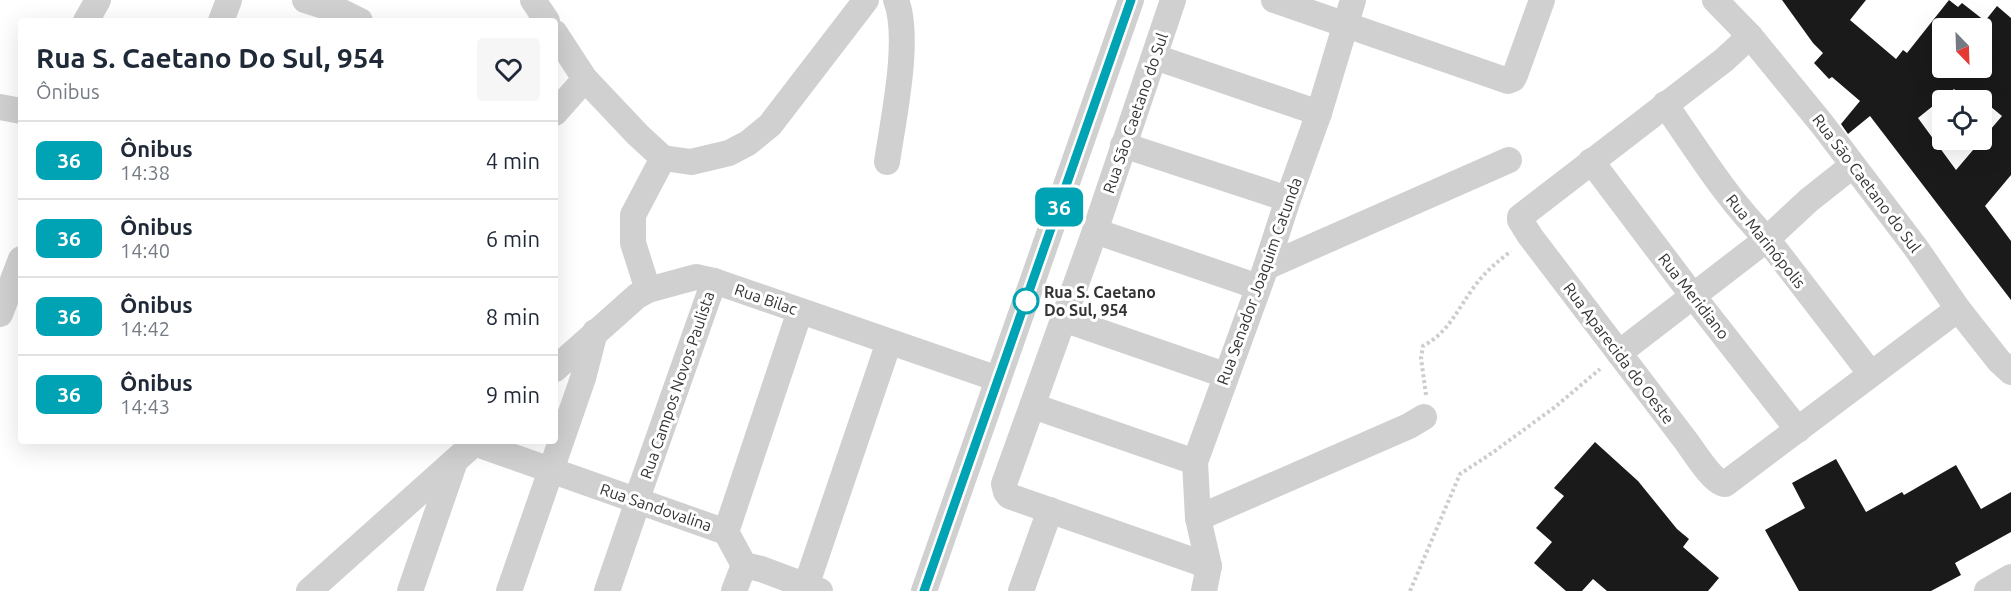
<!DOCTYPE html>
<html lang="pt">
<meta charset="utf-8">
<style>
:root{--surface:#fff;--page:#f6f6f7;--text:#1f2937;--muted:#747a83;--line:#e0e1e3}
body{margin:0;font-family:Ubuntu,sans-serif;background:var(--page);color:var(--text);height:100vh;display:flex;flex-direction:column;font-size:22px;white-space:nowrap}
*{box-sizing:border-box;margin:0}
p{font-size:20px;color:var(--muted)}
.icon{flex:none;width:33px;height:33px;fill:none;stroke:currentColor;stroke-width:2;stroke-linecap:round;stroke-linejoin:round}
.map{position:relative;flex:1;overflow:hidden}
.side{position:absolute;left:18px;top:18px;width:540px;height:426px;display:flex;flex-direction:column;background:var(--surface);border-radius:6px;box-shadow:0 6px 24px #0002}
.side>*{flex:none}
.badge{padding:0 12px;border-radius:9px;font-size:21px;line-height:39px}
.needle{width:39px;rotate:157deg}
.buttons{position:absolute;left:1932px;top:18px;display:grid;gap:12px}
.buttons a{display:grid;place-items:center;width:60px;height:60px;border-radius:6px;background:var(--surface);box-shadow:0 6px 24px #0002;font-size:30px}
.map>.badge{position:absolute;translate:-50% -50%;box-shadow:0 0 0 3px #fff}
.round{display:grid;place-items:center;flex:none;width:63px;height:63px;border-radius:6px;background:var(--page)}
.headline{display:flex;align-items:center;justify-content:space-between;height:102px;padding:0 18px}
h1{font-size:28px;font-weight:600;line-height:45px}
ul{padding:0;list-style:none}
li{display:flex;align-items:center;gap:18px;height:78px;padding:0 18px;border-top:2px solid var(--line)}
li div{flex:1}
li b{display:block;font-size:22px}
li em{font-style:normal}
li .badge{min-width:66px;font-weight:700;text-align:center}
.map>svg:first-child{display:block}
.building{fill:#1a1a1a;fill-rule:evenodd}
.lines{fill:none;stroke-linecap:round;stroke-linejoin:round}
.path{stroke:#cdcdcd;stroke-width:4;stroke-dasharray:3 3;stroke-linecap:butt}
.minor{stroke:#d0d0d0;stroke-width:26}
.line-casing{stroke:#fff;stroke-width:14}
.line{stroke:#00a3b4;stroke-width:9}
.stop-dot{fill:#fff;stroke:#00a3b4;stroke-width:3}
.labels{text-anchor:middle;stroke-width:6;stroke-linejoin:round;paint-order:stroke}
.street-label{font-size:16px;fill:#333;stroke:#fff}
.stop-label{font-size:16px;font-weight:bold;fill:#333;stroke:#fff;text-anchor:start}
</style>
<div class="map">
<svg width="2011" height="591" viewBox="0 0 2011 591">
<rect width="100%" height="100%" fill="#fff"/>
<!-- building -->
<g class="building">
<path d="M1782 0H1866L1850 20 1896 59 1903 50 1907 53 1949 0 1958 7 1962 3 1985 21 1997 6 2011 18V175L1985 206 2011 241V300L1870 116 1848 134 1841 124 1860 101 1832 77 1829 79 1814 63 1823 53 1813 43ZM1942 28H1982V68H1942ZM1954 89 1968 100 1974 93 2002 116 1956 170 1918 118Z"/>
<polygon points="1595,442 1638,481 1677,529 1689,539 1683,547 1719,578 1708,591 1607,591 1593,579 1582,591 1566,591 1534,563 1552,542 1536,528 1564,496 1554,488"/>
<polygon points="1836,459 1866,512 1902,492 1904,495 1956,465 1981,509 2011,492 2011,532 1955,563 1961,575 1931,591 1799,591 1765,530 1805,508 1792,483"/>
</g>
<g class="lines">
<!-- path -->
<g class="path">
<path d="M1426 395 1421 358 1423 346C1449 332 1457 310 1474 287 1484 273 1497 262 1511 251"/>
<polyline points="1410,591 1460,474 1492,453 1555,407 1600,369"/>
</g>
<!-- minor -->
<g class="minor">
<polyline points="305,0 340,11 360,21"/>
<polyline points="533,0 547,21"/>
<polyline points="1173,0 1095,231 1004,484 1006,492 1009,496 1209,566"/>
<polyline points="1274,0 1508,81 1513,79 1515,75 1542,0"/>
<polyline points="1715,0 1750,36 1822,124 1916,248 1958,309 1999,361 2011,372"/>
<polyline points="86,21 98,0"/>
<polyline points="221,21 229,0"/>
<polyline points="555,33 585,79 638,135 663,158 691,162 729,153 748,143 770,125 866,0"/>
<path d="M1750 36 1724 60 1520 217V220L1530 236C1582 304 1634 373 1686 441 1694 452 1714 484 1725 484L1958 309"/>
<polyline points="1155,57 1319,113"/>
<path d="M1665 104C1697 150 1727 199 1767 239L1871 374"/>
<polyline points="0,107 21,111"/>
<polyline points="555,113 585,79"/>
<polyline points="1123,145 1288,199"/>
<polyline points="1591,161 1693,296 1798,430"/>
<path d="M887 162C893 120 911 38 896 0"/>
<polyline points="1095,231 1244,282 1257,288"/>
<polyline points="1266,267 1509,160"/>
<polyline points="648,290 633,243 633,215 663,158"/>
<polyline points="0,314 21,259"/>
<polyline points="1063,319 1225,375"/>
<polyline points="1619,353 1767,239 1809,200 1852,166"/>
<polyline points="555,369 637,296 648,290 696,277 714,281 998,379"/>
<polyline points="1033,406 1195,462"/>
<polyline points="474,443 726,532 744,565 761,569 820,591"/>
<polyline points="1198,518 1409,426 1424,417"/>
<polyline points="726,532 800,311"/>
<polyline points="806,586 889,342"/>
<polyline points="309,591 477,441"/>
<polyline points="410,591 454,464"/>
<polyline points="509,591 583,378 595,332"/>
<polyline points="607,591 638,501 639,493 714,281"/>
<polyline points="734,591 744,565"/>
<polyline points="924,591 1131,0"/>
<polyline points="1021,591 1050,510"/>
<polyline points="1204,591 1209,566 1198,518 1195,462 1266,267 1288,199 1319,113 1353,0"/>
<polyline points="1987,591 2011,577"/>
</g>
</g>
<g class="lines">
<defs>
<polyline id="line" points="924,591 1131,0"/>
</defs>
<!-- line casing -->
<use href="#line" class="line-casing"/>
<!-- line -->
<use href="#line" class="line"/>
</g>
<!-- markers -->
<circle class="stop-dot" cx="1026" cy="301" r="12"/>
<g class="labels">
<!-- street labels -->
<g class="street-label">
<text transform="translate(1135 113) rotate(-71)" y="6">Rua São Caetano do Sul</text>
<text transform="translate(1867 183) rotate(53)" y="6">Rua São Caetano do Sul</text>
<text transform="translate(1766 241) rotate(51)" y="6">Rua Marinópolis</text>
<text transform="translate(1259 281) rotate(-70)" y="6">Rua Senador Joaquim Catunda</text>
<text transform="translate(1694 296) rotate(52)" y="6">Rua Meridiano</text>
<text transform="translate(766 299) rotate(19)" y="6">Rua Bilac</text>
<text transform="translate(1619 353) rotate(53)" y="6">Rua Aparecida do Oeste</text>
<text transform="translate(677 385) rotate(-71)" y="6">Rua Campos Novos Paulista</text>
<text transform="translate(656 507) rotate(19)" y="6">Rua Sandovalina</text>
</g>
<!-- stop labels -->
<g class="stop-label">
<text x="1044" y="298">Rua S. Caetano<tspan x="1044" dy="18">Do Sul, 954</tspan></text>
</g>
</g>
</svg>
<div class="buttons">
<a><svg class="needle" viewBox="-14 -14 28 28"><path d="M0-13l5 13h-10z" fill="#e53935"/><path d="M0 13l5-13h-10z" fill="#747a83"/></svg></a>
<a><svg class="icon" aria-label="locate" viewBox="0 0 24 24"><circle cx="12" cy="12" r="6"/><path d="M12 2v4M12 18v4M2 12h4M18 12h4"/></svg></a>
</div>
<b class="badge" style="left:1059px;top:207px;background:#00a3b4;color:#fff">36</b>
<section class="side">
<div class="headline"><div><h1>Rua S. Caetano Do Sul, 954</h1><p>Ônibus</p></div><a class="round"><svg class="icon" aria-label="heart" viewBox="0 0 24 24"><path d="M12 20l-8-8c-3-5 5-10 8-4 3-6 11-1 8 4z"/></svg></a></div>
<ul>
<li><span class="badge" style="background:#00a3b4;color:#fff">36</span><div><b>Ônibus</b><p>14:38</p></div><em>4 min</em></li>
<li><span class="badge" style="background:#00a3b4;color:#fff">36</span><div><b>Ônibus</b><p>14:40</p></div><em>6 min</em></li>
<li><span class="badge" style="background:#00a3b4;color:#fff">36</span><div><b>Ônibus</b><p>14:42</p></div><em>8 min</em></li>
<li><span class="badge" style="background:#00a3b4;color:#fff">36</span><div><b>Ônibus</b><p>14:43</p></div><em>9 min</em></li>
</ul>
</section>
</div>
